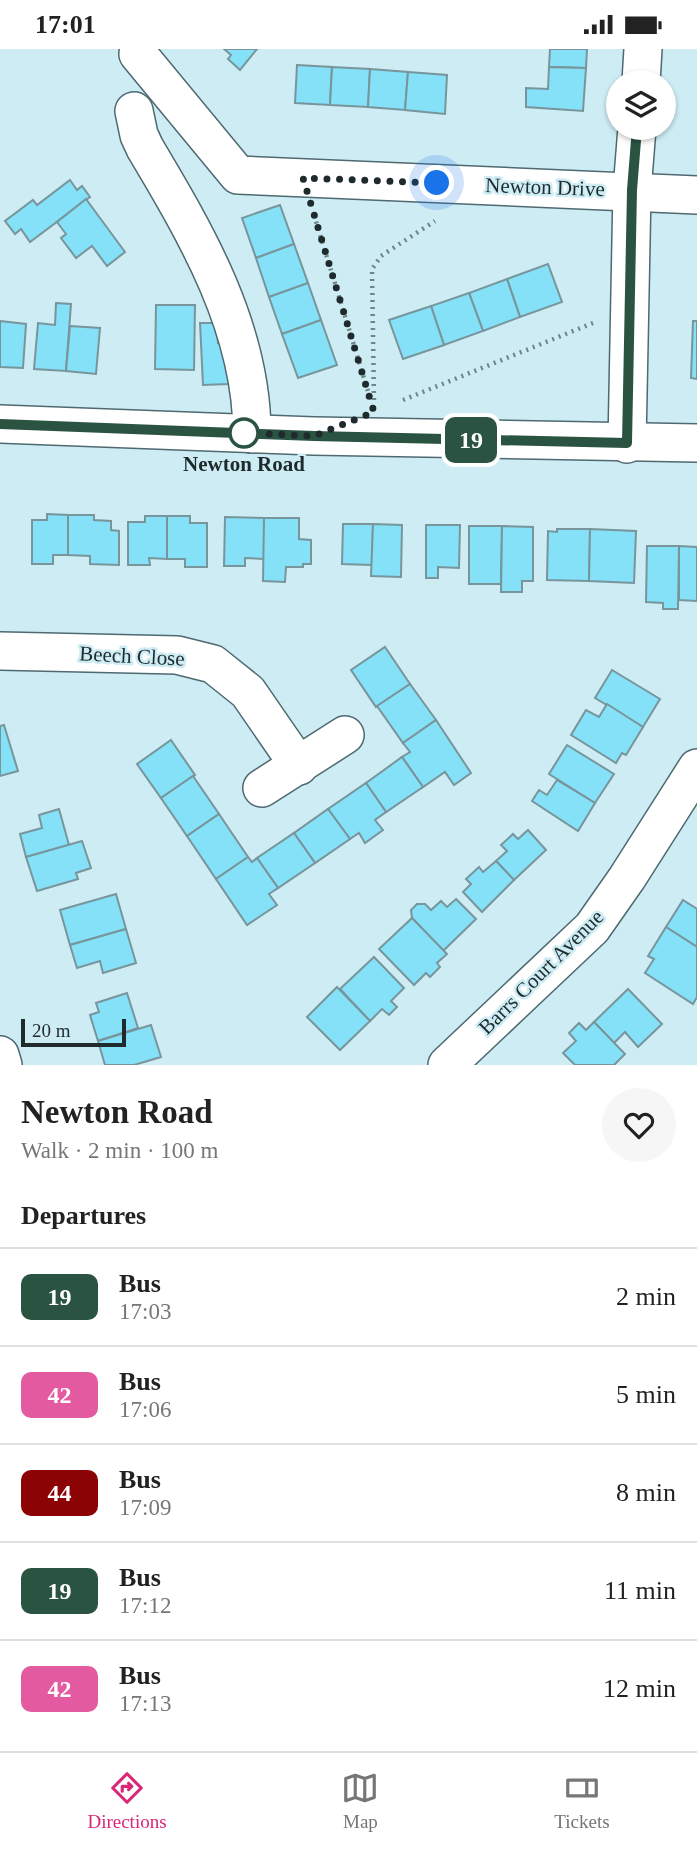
<!DOCTYPE html>
<meta charset="utf-8">
<style>
:root{--surface:#fff;--page:#f6f6f6;--text:#222;--muted:#767676;--line:#e0e0e0;--accent:#db2777}
body{margin:0;font-family:Georgia,serif;background:var(--page);color:var(--text);height:100vh;display:flex;flex-direction:column;font-size:26px;white-space:nowrap}
*{box-sizing:border-box;margin:0}
p{font-size:23px;color:var(--muted)}
.icon{flex:none;width:38px;height:38px;fill:none;stroke:currentColor;stroke-width:2;stroke-linecap:round;stroke-linejoin:round}
.map{position:relative;height:1016px;overflow:hidden}
.sheet{display:flex;flex-direction:column;background:var(--surface);flex:1}
.sheet>*{flex:none}
.badge{padding:0 14px;border-radius:10px;font-size:24px;line-height:46px}
.tools{position:absolute;left:606px;top:21px;display:grid;gap:14px}
.tools a{display:grid;place-items:center;width:70px;height:70px;border-radius:50%;background:var(--surface);box-shadow:0 2px 5px #0004;font-size:35px}
.scale{position:absolute;left:21px;bottom:18px;width:105px;box-sizing:border-box;padding-left:7px;border:4px solid #1f2a2d;border-top:0;font-size:19px;line-height:24px;white-space:nowrap;color:#1f2a2d;-webkit-text-stroke:5px #cdecf4;paint-order:stroke}
.you{position:absolute;width:35px;height:35px;margin:-18px;border:5px solid #fff;border-radius:50%;background:#1a73e8;box-shadow:0 0 0 10px #1a73e833}
.map>.badge{position:absolute;translate:-50% -50%;box-shadow:0 0 0 4px #fff}
h2{padding:0 21px;font-size:26px;line-height:63px}
.round{display:grid;place-items:center;flex:none;width:74px;height:74px;border-radius:37px;background:var(--page)}
.summary{display:flex;align-items:center;justify-content:space-between;height:119px;padding:0 21px}
h1{font-size:33px;font-weight:800;line-height:52px}
ul{padding:0;list-style:none}
li{display:flex;align-items:center;gap:21px;height:98px;padding:0 21px;border-top:2px solid var(--line)}
li div{flex:1}
li b{display:block;font-size:26px}
li em{font-style:normal}
li .badge{min-width:77px;font-weight:700;text-align:center}
.status{display:flex;justify-content:space-between;align-items:center;height:49px;padding:0 35px;background:var(--surface);direction:ltr}
.status svg{height:19px;fill:currentColor}
.tabs{display:flex;justify-content:space-around;align-items:center;height:98px;border-top:2px solid var(--line);background:var(--surface);font-size:19px;color:var(--muted)}
.tabs a{display:grid;justify-items:center;gap:4px}
.tabs .selected{color:var(--accent)}
.map>svg:first-child{display:block}
.building{fill:#84e1f7;stroke:#78959c;stroke-width:2}
.lines{fill:none;stroke-linecap:round;stroke-linejoin:round}
.minor-casing{stroke:#4e6970;stroke-width:40}
.path{stroke:#6f8489;stroke-width:4.5;stroke-dasharray:2 5;stroke-linecap:butt}
.minor{stroke:#fff;stroke-width:37}
.line-casing{stroke:#fff;stroke-width:16}
.line{stroke:#2b5341;stroke-width:10}
.walk{stroke:#1f2a2d;stroke-width:7;stroke-dasharray:0 12.6}
.stop-dot{fill:#fff;stroke:#2b5341;stroke-width:3.5}
.labels{text-anchor:middle;stroke-width:5;stroke-linejoin:round;paint-order:stroke}
.street-label{font-size:21px;fill:#1f2a2d;stroke:#cdecf4}
.stop-label{font-size:21px;font-weight:bold;fill:#1f2a2d;stroke:#cdecf4}
</style>
<div class="status"><b>17:01</b><svg viewBox="0 0 49 12"><path d="M0 12V9h3v3zM5 12V6h3v6zM10 12V3h3v9zM15 12V0h3v12zM26 1h20v11H26zM47 4h2v5h-2z"/></svg></div>
<div class="map">
<svg width="697" height="1016" viewBox="0 0 697 1016">
<rect width="100%" height="100%" fill="#cdecf4"/>
<!-- building -->
<g class="building">
<polygon points="224,0 257,0 240,21 228,10 231,6"/>
<polygon points="550,0 587,0 586,19 549,18"/>
<polygon points="297,16 332,18 330,56 295,54"/>
<polygon points="332,18 370,20 368,58 330,56"/>
<polygon points="549,18 586,19 583,62 526,58 526,39 548,40"/>
<polygon points="370,20 408,23 405,61 368,58"/>
<polygon points="408,23 447,26 445,65 405,61"/>
<polygon points="70,131 77,141 82,137 90,148 30,193 21,180 15,185 5,172 33,151 37,156"/>
<polygon points="86,150 125,203 107,217 92,197 76,209 61,189 66,185 57,173"/>
<polygon points="280,156 294,195 256,209 242,169"/>
<polygon points="294,195 308,234 269,248 256,209"/>
<polygon points="548,215 562,253 520,268 507,230"/>
<polygon points="507,230 520,268 483,282 469,244"/>
<polygon points="308,234 321,271 282,285 269,248"/>
<polygon points="469,244 483,282 444,296 431,257"/>
<polygon points="56,254 71,255 66,322 34,320 38,274 55,276"/>
<polygon points="156,256 195,256 194,321 155,320"/>
<polygon points="431,257 444,296 403,310 389,271"/>
<polygon points="321,271 337,316 298,329 282,285"/>
<polygon points="0,272 26,275 23,319 0,318"/>
<polygon points="693,272 697,272 697,330 691,329"/>
<polygon points="200,274 217,274 218,294 227,293 229,335 203,336"/>
<polygon points="70,277 100,279 96,325 66,322"/>
<polygon points="47,465 68,466 68,506 53,506 53,515 32,515 32,471 47,471"/>
<polygon points="68,466 94,466 94,471 111,472 111,481 119,482 119,516 90,515 90,507 68,506"/>
<polygon points="145,467 167,467 167,510 149,509 150,516 128,516 128,473 145,473"/>
<polygon points="167,467 190,467 190,474 207,474 207,518 185,518 185,510 167,510"/>
<polygon points="225,468 264,469 264,510 245,509 245,517 224,517"/>
<polygon points="264,469 299,469 299,490 311,491 311,515 303,515 303,518 286,518 285,533 263,532"/>
<polygon points="343,475 373,475 372,516 342,515"/>
<polygon points="373,475 402,476 401,528 371,527"/>
<polygon points="426,476 460,476 459,519 438,518 438,529 426,529"/>
<polygon points="469,477 502,477 501,535 469,535"/>
<polygon points="502,477 533,478 533,532 522,532 522,543 501,543"/>
<polygon points="557,480 590,480 589,532 547,531 548,482 557,483"/>
<polygon points="590,480 636,482 634,534 589,532"/>
<polygon points="647,497 679,497 678,560 663,560 663,554 646,553"/>
<polygon points="679,497 697,498 697,552 679,551"/>
<polygon points="385,598 410,635 376,658 351,621"/>
<polygon points="612,621 660,650 643,678 595,649"/>
<polygon points="410,635 436,671 403,694 377,657"/>
<polygon points="607,655 643,678 626,706 622,704 616,714 571,686 586,661 599,668"/>
<polygon points="436,671 471,724 454,736 445,723 423,738 402,708 410,703 403,694"/>
<polygon points="4,676 18,722 0,727 0,677"/>
<polygon points="171,691 195,726 161,749 137,715"/>
<polygon points="567,696 614,725 595,754 549,725"/>
<polygon points="402,708 423,738 386,763 366,734"/>
<polygon points="193,727 219,765 187,787 161,749"/>
<polygon points="557,731 595,754 578,782 532,752 539,741 547,746"/>
<polygon points="366,734 386,763 375,771 383,781 365,794 359,784 350,790 328,760"/>
<polygon points="59,760 69,796 26,808 20,785 42,779 39,766"/>
<polygon points="328,760 350,790 315,814 294,784"/>
<polygon points="219,765 248,808 216,830 187,787"/>
<polygon points="528,781 546,801 514,831 496,812 507,802 501,796 513,785 518,790"/>
<polygon points="294,784 315,814 278,839 257,809"/>
<polygon points="82,792 91,819 76,824 78,830 37,842 26,808"/>
<polygon points="248,808 252,813 257,809 278,839 269,845 277,856 247,876 216,830"/>
<polygon points="496,812 514,831 482,863 463,843 471,835 466,830 479,818 483,823"/>
<polygon points="116,845 126,880 70,896 60,861"/>
<polygon points="456,850 476,870 443,902 412,869 411,861 417,855 425,855 431,861 441,852 447,858"/>
<polygon points="683,851 697,860 697,898 666,878"/>
<polygon points="412,869 447,905 437,914 440,918 430,928 426,924 414,936 379,900"/>
<polygon points="666,878 697,898 697,948 693,955 645,924 654,910 648,907"/>
<polygon points="126,880 136,914 103,924 100,912 77,919 70,896"/>
<polygon points="374,908 404,939 391,952 397,958 389,966 382,960 370,972 340,940"/>
<polygon points="337,938 370,972 340,1001 307,968"/>
<polygon points="628,940 662,975 638,998 625,983 614,994 594,973"/>
<polygon points="127,944 138,979 98,992 90,966 99,963 96,954"/>
<polygon points="594,973 625,1005 614,1016 575,1016 563,1004 576,992 569,984 579,974 586,981"/>
<polygon points="151,976 161,1008 134,1016 105,1016 98,992"/>
</g>
<g class="lines">
<defs>
<g id="minor">
<polyline points="138,5 238,126 697,146"/>
<polyline points="641,33 643,0"/>
<path d="M134 62 139 86 145 99C197 186 252 280 252 385"/>
<polyline points="0,375 314,387 697,394"/>
<polyline points="627,395 632,141 637,79"/>
<polyline points="0,602 177,606 213,615 248,643 299,717"/>
<polyline points="262,739 345,686"/>
<polyline points="0,1006 3,1016"/>
<polyline points="447,1016 592,879 627,829 697,719"/>
</g>
</defs>
<!-- minor casing -->
<use href="#minor" class="minor-casing"/>
<!-- path -->
<g class="path">
<polyline points="314,166 371,352"/>
<polyline points="374,351 372,220 381,207 435,172"/>
<polyline points="403,351 593,274"/>
</g>
<!-- minor -->
<use href="#minor" class="minor"/>
</g>
<g class="lines">
<defs>
<polyline id="line" points="0,375 314,387 627,394 632,141 637,79"/>
</defs>
<!-- line casing -->
<use href="#line" class="line-casing"/>
<!-- line -->
<use href="#line" class="line"/>
<!-- walk -->
<polyline class="walk" points="244,384 314,387 374,363 303,129 437,134"/>
</g>
<!-- markers -->
<circle class="stop-dot" cx="244" cy="384" r="14"/>
<g class="labels">
<!-- street labels -->
<g class="street-label">
<text transform="translate(545 138) rotate(2)" y="7">Newton Drive</text>
<text transform="translate(132 607) rotate(3)" y="7">Beech Close</text>
<text transform="translate(541 923) rotate(-45)" y="7">Barrs Court Avenue</text>
</g>
<!-- stop labels -->
<g class="stop-label">
<text x="244" y="422">Newton Road</text>
</g>
</g>
</svg>
<div class="tools">
<a><svg class="icon" aria-label="layers" viewBox="0 0 24 24"><path d="M12 4l9 5-9 5-9-5zM3 14l9 5 9-5"/></svg></a>
</div>
<div class="scale">20 m</div>
<div class="you" style="left:437px;top:134px"></div>
<b class="badge" style="left:471px;top:391px;background:#2b5341;color:#fff">19</b>
</div>
<section class="sheet">
<div class="summary"><div><h1>Newton Road</h1><p>Walk · 2 min · 100 m</p></div><a class="round"><svg class="icon" aria-label="heart" viewBox="0 0 24 24"><path d="M12 20l-8-8c-3-5 5-10 8-4 3-6 11-1 8 4z"/></svg></a></div>
<h2>Departures</h2>
<ul>
<li><span class="badge" style="background:#2b5341;color:#fff">19</span><div><b>Bus</b><p>17:03</p></div><em>2 min</em></li>
<li><span class="badge" style="background:#e35aa1;color:#fff">42</span><div><b>Bus</b><p>17:06</p></div><em>5 min</em></li>
<li><span class="badge" style="background:#8b0304;color:#fff">44</span><div><b>Bus</b><p>17:09</p></div><em>8 min</em></li>
<li><span class="badge" style="background:#2b5341;color:#fff">19</span><div><b>Bus</b><p>17:12</p></div><em>11 min</em></li>
<li><span class="badge" style="background:#e35aa1;color:#fff">42</span><div><b>Bus</b><p>17:13</p></div><em>12 min</em></li>
</ul>
</section>
<nav class="tabs">
<a class="selected"><svg class="icon" aria-label="directions" viewBox="0 0 24 24"><path d="M12 3l9 9-9 9-9-9zM9 14v-3h6M13 9l2 2-2 2"/></svg>Directions</a>
<a><svg class="icon" aria-label="map" viewBox="0 0 24 24"><path d="M3 6l6-2 6 2 6-2v14l-6 2-6-2-6 2zM9 4v14M15 6v14"/></svg>Map</a>
<a><svg class="icon" aria-label="tickets" viewBox="0 0 24 24"><path d="M3 7h18v10H3zM15 7v10"/></svg>Tickets</a>
</nav>
